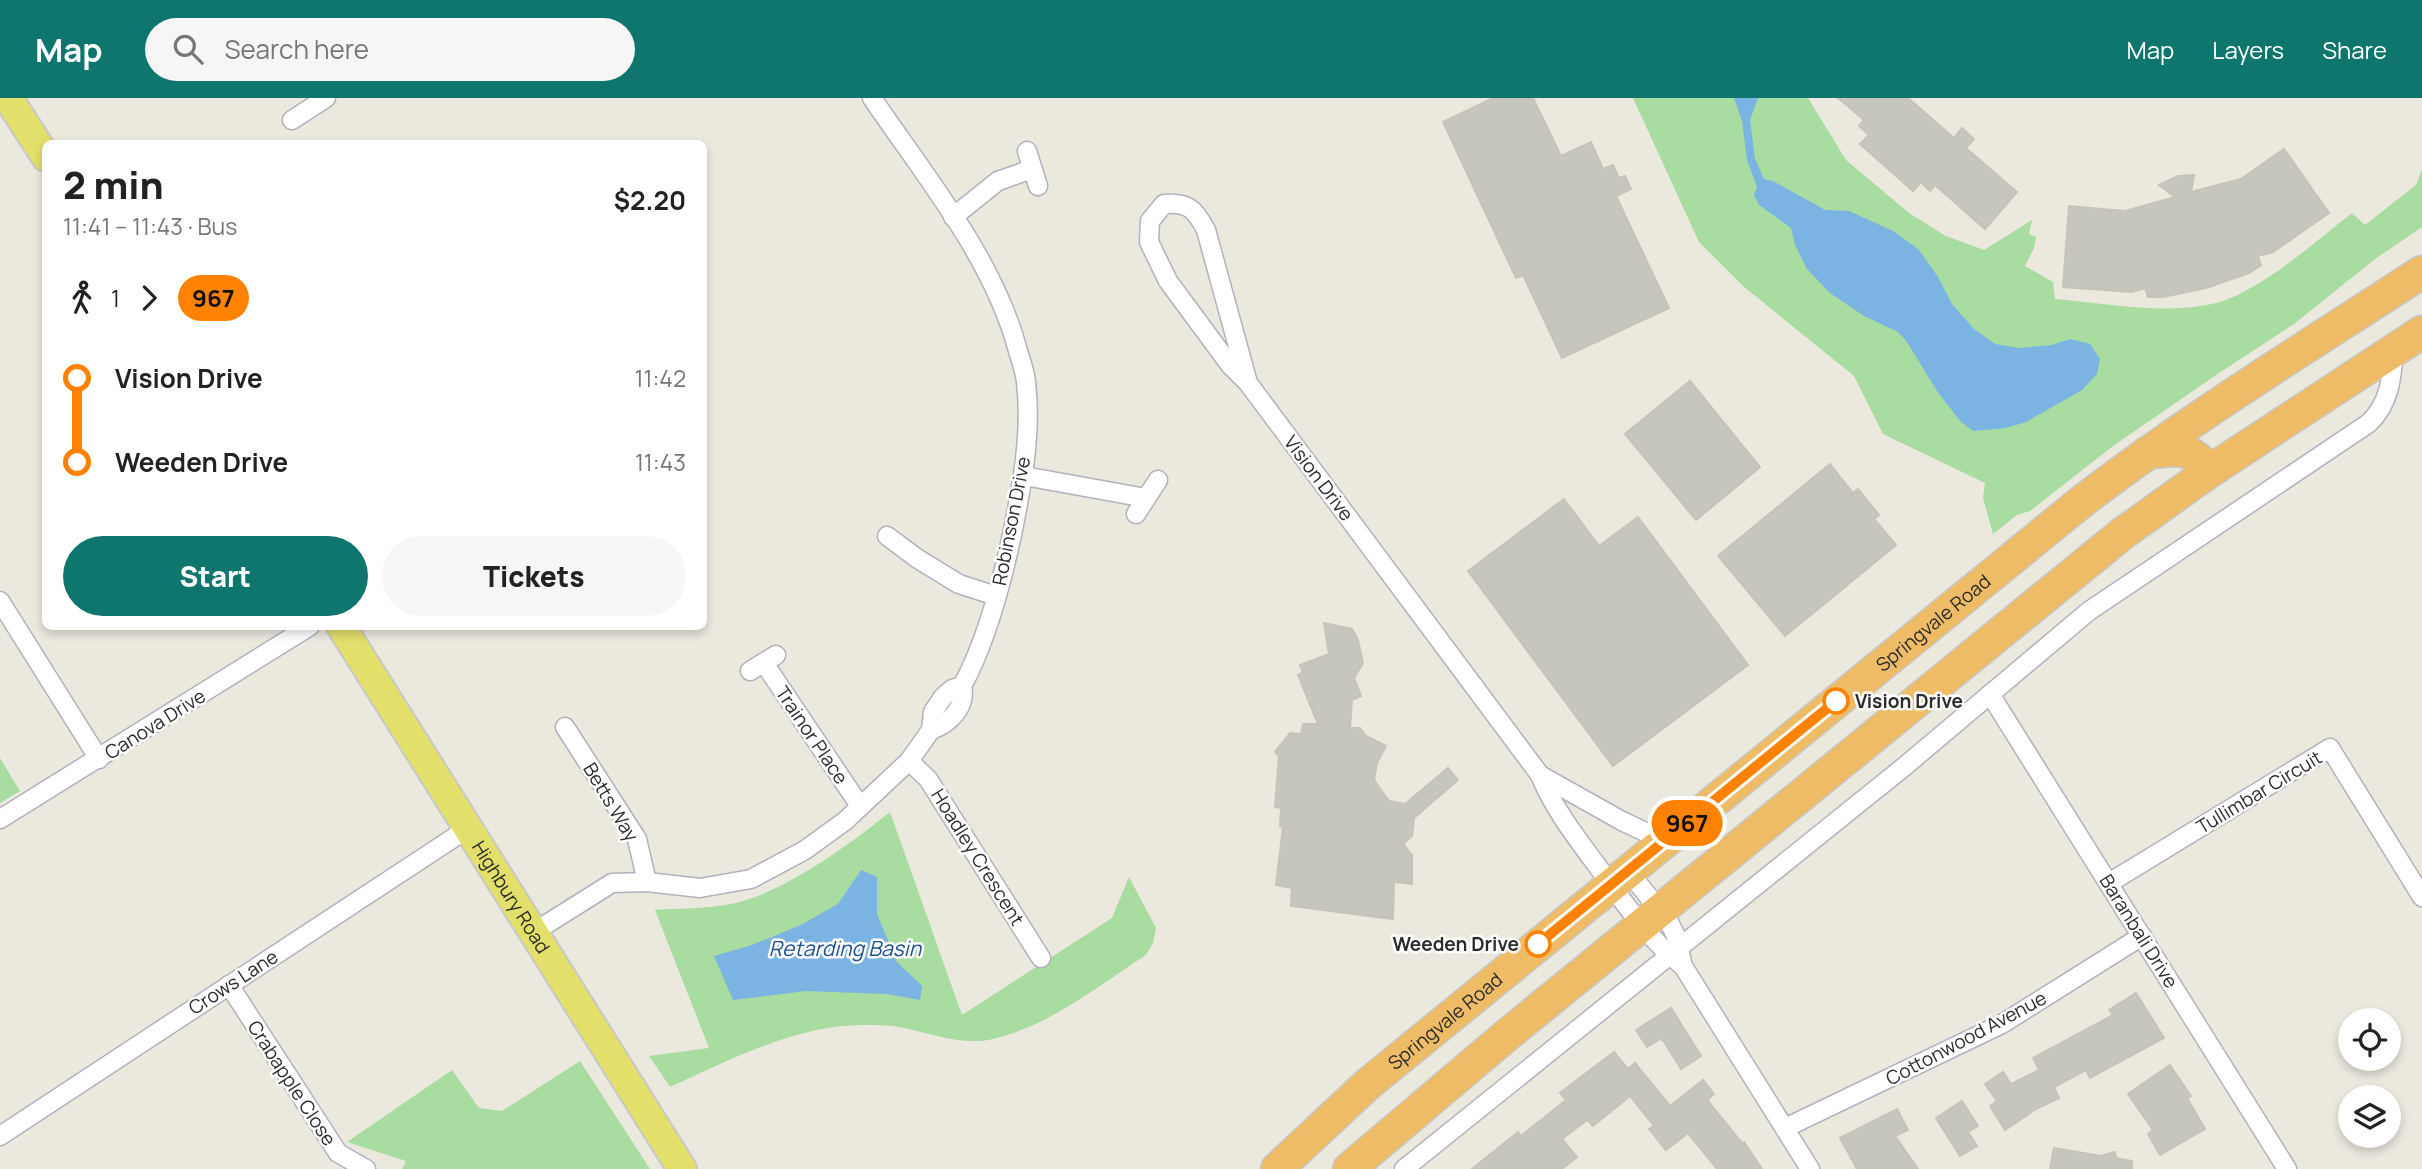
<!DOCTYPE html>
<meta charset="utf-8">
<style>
:root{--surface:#fff;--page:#f6f6f6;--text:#222;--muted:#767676;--accent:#0f766e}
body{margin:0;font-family:Manrope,sans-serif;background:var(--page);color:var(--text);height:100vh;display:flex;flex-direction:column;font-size:26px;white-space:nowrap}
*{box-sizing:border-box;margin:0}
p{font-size:23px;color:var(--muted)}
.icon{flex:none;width:38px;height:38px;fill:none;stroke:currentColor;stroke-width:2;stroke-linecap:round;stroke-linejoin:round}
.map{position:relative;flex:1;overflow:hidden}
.drawer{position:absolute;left:42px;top:42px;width:665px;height:490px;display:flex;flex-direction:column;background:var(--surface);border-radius:10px;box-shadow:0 4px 10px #0003}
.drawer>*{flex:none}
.badge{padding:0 14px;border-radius:23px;font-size:24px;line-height:46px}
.tools{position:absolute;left:2338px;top:910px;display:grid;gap:14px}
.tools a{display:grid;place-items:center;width:63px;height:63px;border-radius:50%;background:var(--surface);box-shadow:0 4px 10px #0003;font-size:35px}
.map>.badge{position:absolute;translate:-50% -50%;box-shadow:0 0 0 4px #fff}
.legs{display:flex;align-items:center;gap:10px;height:77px;padding:0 21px;font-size:23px}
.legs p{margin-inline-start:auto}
.head{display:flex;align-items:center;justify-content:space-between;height:119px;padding:0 21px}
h1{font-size:38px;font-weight:800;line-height:52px}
.button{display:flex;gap:14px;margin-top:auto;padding:14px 21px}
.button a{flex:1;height:80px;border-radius:42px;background:var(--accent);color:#fff;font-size:28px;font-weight:800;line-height:80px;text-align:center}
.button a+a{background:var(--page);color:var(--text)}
ul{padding:0 21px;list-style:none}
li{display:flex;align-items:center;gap:24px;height:84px;font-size:26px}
li i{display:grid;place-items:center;width:10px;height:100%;margin:0 9px;background:currentColor}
li i::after{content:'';width:18px;height:18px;margin:-9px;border:5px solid;border-radius:50%;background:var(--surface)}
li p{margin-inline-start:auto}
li:first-child i{background:linear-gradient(#0000 50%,currentColor 0)}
li:last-child i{background:linear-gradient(currentColor 50%,#0000 0)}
header{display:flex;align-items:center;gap:42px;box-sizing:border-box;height:98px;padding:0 35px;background:var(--accent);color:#fff}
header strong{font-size:33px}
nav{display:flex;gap:38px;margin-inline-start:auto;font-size:24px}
.search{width:490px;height:63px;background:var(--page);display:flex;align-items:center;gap:18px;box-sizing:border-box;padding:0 24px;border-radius:38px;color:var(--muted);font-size:26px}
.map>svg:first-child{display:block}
.green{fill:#a8dca0}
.water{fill:#7bb3e3}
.building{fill:#c7c6bc;stroke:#c6c4b8;stroke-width:2}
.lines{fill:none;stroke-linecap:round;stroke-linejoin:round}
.street-casing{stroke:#b2b1bd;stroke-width:21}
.primary-casing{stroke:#c8c8c8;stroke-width:32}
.highway-casing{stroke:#c8c8c8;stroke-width:35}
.street{stroke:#fff;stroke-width:18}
.primary{stroke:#e3df6b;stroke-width:28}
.highway{stroke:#eebc66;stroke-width:32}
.line-1-casing{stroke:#fff;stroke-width:16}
.line-1{stroke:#ff8200;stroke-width:10}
.stop-1-dot{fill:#fff;stroke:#ff8200;stroke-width:3.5}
.labels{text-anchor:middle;stroke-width:5;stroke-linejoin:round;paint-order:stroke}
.street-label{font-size:19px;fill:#2b2b2b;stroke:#fff}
.stop-label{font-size:19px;font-weight:bold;fill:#2b2b2b;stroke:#fff;text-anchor:start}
.water-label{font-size:21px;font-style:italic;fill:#1b4f8f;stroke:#fff}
</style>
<header>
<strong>Map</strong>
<div class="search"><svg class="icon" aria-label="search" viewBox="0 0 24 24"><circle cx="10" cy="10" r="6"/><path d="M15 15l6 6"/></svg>Search here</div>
<nav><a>Map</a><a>Layers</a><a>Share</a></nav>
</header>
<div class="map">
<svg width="2422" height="1071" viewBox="0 0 2422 1071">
<rect width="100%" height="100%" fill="#ebe8de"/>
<!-- green -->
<g class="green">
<path d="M1633 0H1808L1846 62 1909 115 1946 138 1984 152 2032 122 2029 136 2036 139 2034 150 2025 168 2053 184 2055 201C2106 205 2161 217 2212 206 2257 196 2315 144 2352 115L2365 127 2416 87 2422 71V129L2375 161 2294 226 2219 275 2113 348 2030 413 2017 417 1993 436 1983 400 1985 385 1883 336 1854 278 1743 188 1699 144Z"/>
<polygon points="0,660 20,693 0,705"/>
<path d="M890 714 962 917 1112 820 1129 779 1156 830 1153 845 1146 857C1098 888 1049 928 993 941 962 948 934 936 904 930 892 927 879 927 867 927 798 926 731 961 670 989L649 958 709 950 655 812C680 810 706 811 731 806 782 796 849 747 890 714Z"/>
<polygon points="580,963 650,1071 402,1071 406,1063 347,1044 452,972 479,1010 502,1013"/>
</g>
<!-- water -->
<g class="water">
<polygon points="1734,0 1758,0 1750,22 1755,61 1764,81 1773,83 1825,112 1849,113 1895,134 1919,152 1938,179 1952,206 1974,231 1995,246 2019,250 2052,247 2070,241 2090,246 2100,261 2097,276 2082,292 2026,324 2006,330 1973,333 1960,323 1937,293 1907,244 1898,234 1864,218 1830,195 1807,171 1795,147 1791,130 1759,107 1754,97 1757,89 1747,62 1742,23"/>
<polygon points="861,772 877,779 877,816 897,864 922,888 920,902 887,896 806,893 733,902 714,858 752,847 801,827 838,806"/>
</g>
<!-- building -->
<g class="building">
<polygon points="1493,0 1533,0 1561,58 1591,44 1603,71 1613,67 1619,80 1625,78 1631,91 1616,98 1669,210 1562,260 1523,177 1516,180 1443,24"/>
<polygon points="1838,0 1908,0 1954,40 1962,30 1974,41 1966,50 2017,94 1985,131 1935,87 1930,93 1921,84 1913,93 1860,46 1869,37 1859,28 1864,22"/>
<polygon points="2284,51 2329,115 2273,154 2258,158 2261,167 2249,175 2206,190 2163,199 2148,199 2145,190 2132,194 2063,189 2069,108 2125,113 2175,99 2159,87 2178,78 2194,77 2191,94 2241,81"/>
<polygon points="1690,283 1760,369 1696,422 1625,336"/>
<polygon points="1830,366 1853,395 1858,391 1879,417 1874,421 1896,447 1785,538 1718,458"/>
<polygon points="1564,401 1599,448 1638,419 1748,567 1613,668 1468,473"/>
<polygon points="1324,525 1352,531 1358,542 1363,565 1354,580 1361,598 1352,602 1350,630 1360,630 1366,638 1386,648 1377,665 1374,682 1389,703 1405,706 1448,670 1458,682 1414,720 1412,738 1403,746 1412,757 1412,786 1394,784 1393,821 1291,808 1292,790 1276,787 1283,729 1280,728 1281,710 1275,709 1279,658 1275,654 1290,635 1301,636 1303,626 1318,626 1298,577 1303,574 1300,567 1329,556"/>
<polygon points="2136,895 2164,940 2090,980 2086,972 2054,989 2059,1000 2036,1011 2005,1032 1990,1008 1997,1003 1985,986 2003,974 2011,986 2039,972 2033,960 2113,917 2109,912"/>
<polygon points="1671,910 1701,958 1681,971 1663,942 1660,941 1647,949 1636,932"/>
<polygon points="1614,954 1628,971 1635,965 1670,1008 1703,982 1714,996 1707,1002 1742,1045 1744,1044 1762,1071 1717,1071 1688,1035 1666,1052 1649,1031 1654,1028 1630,998 1593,1028 1587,1022 1562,1041 1577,1059 1562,1071 1472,1071 1518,1034 1521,1038 1566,1002 1560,995"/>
<polygon points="2170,967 2191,998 2187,1000 2205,1031 2160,1057 2148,1036 2153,1032 2128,996"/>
<polygon points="1962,1003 1978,1028 1968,1034 1977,1048 1960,1058 1936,1020"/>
<polygon points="1897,1011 1908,1032 1895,1038 1918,1071 1857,1071 1840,1040"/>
<polygon points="2054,1050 2101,1058 2115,1054 2116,1060 2132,1063 2132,1071 2050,1071"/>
</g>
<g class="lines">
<defs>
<g id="street">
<path d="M872 0C925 78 994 161 1018 253 1021 263 1025 273 1026 284 1032 335 1022 387 1012 437 1002 483 985 547 962 588 967 609 949 626 931 632"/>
<polyline points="292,22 326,0"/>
<polyline points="1027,53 1038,88"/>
<polyline points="953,119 998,83 1032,71"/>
<path d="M1248 285 1206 132C1195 111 1188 104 1164 106L1150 123 1149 144 1168 183 1230 267 1248 285 1540 677C1554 712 1579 743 1601 773 1626 807 1649 842 1683 868"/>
<polyline points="1024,378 1146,400"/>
<polyline points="1136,416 1158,382"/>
<polyline points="887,438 918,461 959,486 996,498"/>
<polyline points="0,503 99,661"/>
<polyline points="764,565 860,708"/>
<polyline points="750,573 776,557"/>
<polyline points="1990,596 2287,1071"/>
<polyline points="565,629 637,741 647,784"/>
<polyline points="909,663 928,681 1041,860"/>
<polyline points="1540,677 1622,723 1664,743"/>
<polyline points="0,721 310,528"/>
<polyline points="1628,773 1669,824 1676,838 1683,868 1810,1071"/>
<polyline points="2109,785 2330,650 2422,799"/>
<polyline points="534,834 612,785 647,784 700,790 751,781 805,752 845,723 909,663 931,632 933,614 943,599 952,591 962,588"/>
<polyline points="229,887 338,1055 366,1071"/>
<polyline points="1785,1030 2002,926 2142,838"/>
<polyline points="0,1038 467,731"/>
<path d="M1404 1071 1905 668 2089 513 2369 325C2390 305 2392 279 2394 252"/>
</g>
<g id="primary">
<polyline points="8,0 46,59"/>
<path id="s1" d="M341 528 682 1071"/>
</g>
<g id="highway">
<path d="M2147 355C2179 351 2188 347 2210 373"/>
<path id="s2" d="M1277 1071 1368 986 2080 405C2189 321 2307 249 2422 174"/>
<polyline points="1349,1071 1507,937 2122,436 2210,373 2422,234"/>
</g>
</defs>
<!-- street casing -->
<use href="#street" class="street-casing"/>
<!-- primary casing -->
<use href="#primary" class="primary-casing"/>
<!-- highway casing -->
<use href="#highway" class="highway-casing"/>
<!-- street -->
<use href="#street" class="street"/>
<!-- primary -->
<use href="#primary" class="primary"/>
<!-- highway -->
<use href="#highway" class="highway"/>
</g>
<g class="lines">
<defs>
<polyline id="line-1" points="1538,846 1836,603"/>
</defs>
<!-- line-1 casing -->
<use href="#line-1" class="line-1-casing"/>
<!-- line-1 -->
<use href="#line-1" class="line-1"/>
</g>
<!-- markers -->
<g class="stop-1-dot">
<circle cx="1836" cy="603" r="12"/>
<circle cx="1538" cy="846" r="12"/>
</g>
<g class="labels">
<!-- street labels -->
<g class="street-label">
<text transform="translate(1319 380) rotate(53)" y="7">Vision Drive</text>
<text transform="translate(1011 423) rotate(-79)" y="7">Robinson Drive</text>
<text dy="7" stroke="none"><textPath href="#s2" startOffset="854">Springvale Road</textPath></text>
<text transform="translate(155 626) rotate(-32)" y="7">Canova Drive</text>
<text transform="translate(812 637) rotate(56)" y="7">Trainor Place</text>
<text transform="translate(2259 694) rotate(-31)" y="7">Tullimbar Circuit</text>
<text transform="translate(611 704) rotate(59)" y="7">Betts Way</text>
<text transform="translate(978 759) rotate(58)" y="7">Hoadley Crescent</text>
<text dy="7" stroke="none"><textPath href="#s1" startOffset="320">Highbury Road</textPath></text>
<text transform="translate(2139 833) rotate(58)" y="7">Baranbali Drive</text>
<text transform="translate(233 884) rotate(-33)" y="7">Crows Lane</text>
<text dy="7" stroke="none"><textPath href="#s2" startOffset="224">Springvale Road</textPath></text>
<text transform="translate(1966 940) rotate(-28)" y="7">Cottonwood Avenue</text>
<text transform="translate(292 985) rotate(57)" y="7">Crabapple Close</text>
</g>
<!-- stop labels -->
<g class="stop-label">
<text x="1855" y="610">Vision Drive</text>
<text x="1519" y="853" text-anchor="end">Weeden Drive</text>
</g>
<!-- water labels -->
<g class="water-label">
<text x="845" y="858">Retarding Basin</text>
</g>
</g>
</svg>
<div class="tools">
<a><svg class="icon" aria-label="locate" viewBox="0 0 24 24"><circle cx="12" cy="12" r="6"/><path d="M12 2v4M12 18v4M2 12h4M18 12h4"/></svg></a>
<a><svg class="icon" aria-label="layers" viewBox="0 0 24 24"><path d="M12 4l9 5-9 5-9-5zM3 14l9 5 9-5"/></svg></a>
</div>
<b class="badge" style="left:1687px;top:725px;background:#ff8200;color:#111">967</b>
<section class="drawer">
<div class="head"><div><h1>2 min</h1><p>11:41 – 11:43 · Bus</p></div><b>$2.20</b></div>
<div class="legs"><svg class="icon" aria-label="walk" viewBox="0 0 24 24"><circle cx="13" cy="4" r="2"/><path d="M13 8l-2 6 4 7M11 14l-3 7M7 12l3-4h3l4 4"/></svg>1<svg class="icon" aria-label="forward" viewBox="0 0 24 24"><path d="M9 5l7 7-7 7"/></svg><b class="badge" style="background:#ff8200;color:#111">967</b></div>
<ul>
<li><i style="color:#ff8200"></i><b>Vision Drive</b><p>11:42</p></li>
<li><i style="color:#ff8200"></i><b>Weeden Drive</b><p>11:43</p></li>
</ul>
<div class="button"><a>Start</a><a>Tickets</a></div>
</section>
</div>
